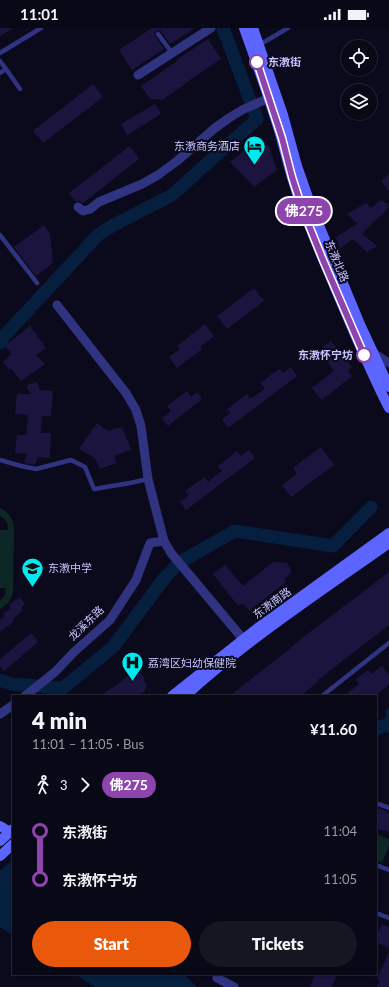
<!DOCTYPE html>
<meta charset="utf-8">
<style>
:root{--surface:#080816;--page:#161623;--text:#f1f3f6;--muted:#989aa1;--line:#292935;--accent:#ea580c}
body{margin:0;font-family:Lato,"Noto Sans SC",sans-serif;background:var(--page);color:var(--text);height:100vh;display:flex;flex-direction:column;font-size:15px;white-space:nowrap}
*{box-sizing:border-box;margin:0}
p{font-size:13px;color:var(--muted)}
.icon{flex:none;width:22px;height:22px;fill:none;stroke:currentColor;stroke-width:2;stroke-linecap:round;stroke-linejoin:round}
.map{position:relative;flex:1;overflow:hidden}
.side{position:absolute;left:12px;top:667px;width:365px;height:280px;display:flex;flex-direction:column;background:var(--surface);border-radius:0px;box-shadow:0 1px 3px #0004,0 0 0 1px var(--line)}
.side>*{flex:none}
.badge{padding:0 8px;border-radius:13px;font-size:14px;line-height:26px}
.tools{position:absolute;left:341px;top:12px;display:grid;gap:8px}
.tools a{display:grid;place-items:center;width:36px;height:36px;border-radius:50%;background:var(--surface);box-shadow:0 1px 3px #0004,0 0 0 1px var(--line);font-size:20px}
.map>.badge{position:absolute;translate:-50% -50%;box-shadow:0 0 0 2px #fff}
.legs{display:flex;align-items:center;gap:6px;height:44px;padding:0 20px;font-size:13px}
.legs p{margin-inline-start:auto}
.overview{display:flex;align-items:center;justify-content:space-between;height:68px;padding:0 20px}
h1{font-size:22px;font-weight:800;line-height:30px}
.primary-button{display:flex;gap:8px;margin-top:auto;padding:8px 20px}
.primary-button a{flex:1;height:46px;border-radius:24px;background:var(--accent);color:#fff;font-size:16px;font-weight:800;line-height:46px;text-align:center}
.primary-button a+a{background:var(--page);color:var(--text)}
ul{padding:0 20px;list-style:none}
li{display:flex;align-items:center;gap:14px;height:48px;font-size:15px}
li i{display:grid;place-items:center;width:6px;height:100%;margin:0 5px;background:currentColor}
li i::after{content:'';width:10px;height:10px;margin:-5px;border:3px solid;border-radius:50%;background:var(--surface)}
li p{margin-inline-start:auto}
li:first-child i{background:linear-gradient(#0000 50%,currentColor 0)}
li:last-child i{background:linear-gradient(currentColor 50%,#0000 0)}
.status{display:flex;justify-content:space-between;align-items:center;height:28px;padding:0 20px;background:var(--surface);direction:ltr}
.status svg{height:11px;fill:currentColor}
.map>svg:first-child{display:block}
.green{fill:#0c2724}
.water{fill:#071f3f}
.pier{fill:#0b0a1d}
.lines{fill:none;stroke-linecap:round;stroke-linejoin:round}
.river{stroke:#071f3f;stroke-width:13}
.building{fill:#1a143f}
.lane{stroke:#303380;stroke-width:4.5}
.street{stroke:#303380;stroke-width:9}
.secondary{stroke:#5c65ff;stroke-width:10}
.line-1-casing{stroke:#fff;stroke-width:9}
.line-1{stroke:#8e44ad;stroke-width:6}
.stop-1-dot{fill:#fff;stroke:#8e44ad;stroke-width:2}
.labels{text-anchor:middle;stroke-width:4;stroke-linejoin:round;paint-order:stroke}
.stop-label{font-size:11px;font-weight:bold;fill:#c8c5ff;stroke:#0b0a1d;text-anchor:start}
.poi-label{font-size:11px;fill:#c8c5ff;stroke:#0b0a1d;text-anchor:start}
.street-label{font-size:11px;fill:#c8c5ff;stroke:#0b0a1d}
</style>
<div class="status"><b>11:01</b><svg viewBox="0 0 49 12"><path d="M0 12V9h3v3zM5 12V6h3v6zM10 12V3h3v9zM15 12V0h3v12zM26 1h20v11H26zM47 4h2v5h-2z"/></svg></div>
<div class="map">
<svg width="389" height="959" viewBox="0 0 389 959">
<rect width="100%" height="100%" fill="#0b0a1d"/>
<!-- green -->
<g class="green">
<path d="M0 480C9 484 13 491 14 500L13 565 8 575 0 581V573L5 567 6 560H0V502H8C9 496 6 491 0 488Z"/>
<polygon points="376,806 389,811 389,818 382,835 376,832"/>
</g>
<!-- water -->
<g class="water">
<polygon points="389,680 389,705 385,704 378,707 376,706 376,692 381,692 386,690 386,682"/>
<polygon points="0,821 13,829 13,907 0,899"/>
<polygon points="75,946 183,946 197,959 95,959"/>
</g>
<!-- pier -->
<polygon class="pier" points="0,819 13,827 13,831 0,843"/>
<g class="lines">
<!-- river -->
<g class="river">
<polyline points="0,315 5,307 99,206 112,198 172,167 257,91 223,0"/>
<polyline points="0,652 11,656 63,660 113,619 166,548 180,534 235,503 333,518 371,479"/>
</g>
</g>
<!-- building -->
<g class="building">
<polygon points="0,0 13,0 0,8"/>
<polygon points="152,0 195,0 170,16 161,3 158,2 156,3 154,5 155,8 164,21 132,42 119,22"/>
<polygon points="208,11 221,31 184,56 184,57 162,72 150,71 141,58 177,33 176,32"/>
<polygon points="93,56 103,69 43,115 33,103"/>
<polygon points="155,76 161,86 127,107 121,96"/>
<polygon points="263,115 269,118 277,142 254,159 230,134 250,118"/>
<polygon points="130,118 139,131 83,175 79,173 76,174 69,165"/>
<polygon points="389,146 389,163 381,153"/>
<polygon points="381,172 389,177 389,179 384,185 375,193 375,192 362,206 377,218 367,224 353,211 340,221 336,209 357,196 347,186 366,175 371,180"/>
<polygon points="44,197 50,206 53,234 48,239 36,248 14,219"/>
<polygon points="254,260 264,273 227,301 217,288"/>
<polygon points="205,296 214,308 200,319 202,321 177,340 169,329 180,321 177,318"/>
<polygon points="30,298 46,320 36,327 45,336 21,353 11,340 9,342 3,334 12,326 5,318"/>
<polygon points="331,313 352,339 348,342 352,348 322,372 312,360 334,343 319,322"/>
<polygon points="291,339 297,348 228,400 222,391 231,385 227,381 247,366 250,371 265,361 260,355 279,341 283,345"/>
<polygon points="37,354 40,362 53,363 51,388 42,388 41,405 51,405 50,430 38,429 35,437 24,435 27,426 15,425 17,407 26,407 28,387 15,386 17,366 32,366 28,362 27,357"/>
<polygon points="187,363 191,369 197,364 202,371 168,398 162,390 171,383 167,378"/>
<polygon points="97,395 108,403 122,399 131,422 114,428 117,435 100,441 95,430 79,421"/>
<polygon points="321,419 334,437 291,469 282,457 297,446 293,440"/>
<polygon points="249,422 255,430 186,482 180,474 189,467 185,463 205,449 208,454 222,443 218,438 237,423 241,428"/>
<polygon points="273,534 287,535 290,539 291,545 284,551 286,554 249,583 245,577 240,576 238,578 213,546 225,537 243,558"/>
<polygon points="389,544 389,597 318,652 319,653 300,668 230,668 298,614 298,613"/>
<polygon points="20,569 25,576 21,580 23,582 13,591 13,594 0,604 0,592 5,588 3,586 11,580 9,577"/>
<polygon points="31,605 38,614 4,643 0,638 0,631"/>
<polygon points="382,638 389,647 389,657 374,668 344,668 359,656 356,651 368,642 371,646"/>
<polygon points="138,641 144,650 144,653 147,657 145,663 138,668 101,668"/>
<polygon points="379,780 389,785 389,804 385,802 385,804 376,800 376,787"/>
<polygon points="382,896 389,899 389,920 376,914 376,909"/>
<polygon points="389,924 389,959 377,959 380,952 377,951"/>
<polygon points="315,946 337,946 332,959 310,959"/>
</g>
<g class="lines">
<!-- lane -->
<g class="lane">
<polyline points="158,6 172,25"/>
<polyline points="259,17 288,0"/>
<polyline points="0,25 41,0"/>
<polyline points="0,33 6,41 0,45"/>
<polyline points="6,41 20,61"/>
<polyline points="0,207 37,255"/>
<polyline points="0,432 21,438 36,441 71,432 85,439 94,461 130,455 148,451"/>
<polyline points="322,668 389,615"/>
<polyline points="376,775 389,780"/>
<polyline points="376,837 389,842"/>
<polyline points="376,885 389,890"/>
</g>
<!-- street -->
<g class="street">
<polyline points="138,47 211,0"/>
<polyline points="78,179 83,183 90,181 99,174 142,156 158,147 177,133 215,100 229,90 242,82 269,70"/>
<polyline points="57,277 126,365 136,382 141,398 148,451 164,513 171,525 243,611"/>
<polyline points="372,324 389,335"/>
<polyline points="25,668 55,644 74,624 110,592 136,552 150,515 164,513"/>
<polyline points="0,686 13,677"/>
<polyline points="217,950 234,959"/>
</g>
<!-- secondary -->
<g class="secondary">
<path d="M244 0C257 36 270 72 281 109 286 127 290 145 296 162 307 194 320 224 333 255 351 297 368 339 389 380"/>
<polyline points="253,0 283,87 297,138 311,178 359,294 389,359"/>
<polyline points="172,668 259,599 389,505"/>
<path d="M185 668C248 611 320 564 389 515"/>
<polyline points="0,798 10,804"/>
<polyline points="0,813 13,801"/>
<polyline points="0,828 13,816"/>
</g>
</g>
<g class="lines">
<defs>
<polyline id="line-1" points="257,34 282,110 292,149 302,180 323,232 364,327"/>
</defs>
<!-- line-1 casing -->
<use href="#line-1" class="line-1-casing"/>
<!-- line-1 -->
<use href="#line-1" class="line-1"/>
</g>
<!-- icons -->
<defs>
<symbol id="hotel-pin" viewBox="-11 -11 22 30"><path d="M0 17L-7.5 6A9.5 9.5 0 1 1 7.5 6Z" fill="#00ebf0" stroke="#0b0a1d"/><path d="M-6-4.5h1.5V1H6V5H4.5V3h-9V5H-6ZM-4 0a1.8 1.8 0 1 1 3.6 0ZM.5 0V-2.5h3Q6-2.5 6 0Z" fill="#111"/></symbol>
<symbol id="school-pin" viewBox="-11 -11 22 30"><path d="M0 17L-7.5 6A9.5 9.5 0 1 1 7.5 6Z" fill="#00ebf0" stroke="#0b0a1d"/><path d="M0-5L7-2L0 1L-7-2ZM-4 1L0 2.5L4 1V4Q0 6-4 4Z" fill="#111"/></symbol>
<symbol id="hospital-pin" viewBox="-11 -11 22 30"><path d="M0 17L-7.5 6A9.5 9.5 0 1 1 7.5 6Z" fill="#00ebf0" stroke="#0b0a1d"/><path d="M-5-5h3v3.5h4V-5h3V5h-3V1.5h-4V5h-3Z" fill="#111"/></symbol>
</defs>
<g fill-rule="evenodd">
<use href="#hotel-pin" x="242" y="106" width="25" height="34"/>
<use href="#school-pin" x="20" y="528" width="25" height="34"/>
<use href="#hospital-pin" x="120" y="622" width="25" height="34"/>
</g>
<!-- markers -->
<g class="stop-1-dot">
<circle cx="257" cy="34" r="7"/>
<circle cx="364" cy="327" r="7"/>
</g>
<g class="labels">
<!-- stop labels -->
<g class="stop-label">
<text x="268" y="38">东漖街</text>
<text x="353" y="331" text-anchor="end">东漖怀宁坊</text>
</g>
<!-- poi labels -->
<g class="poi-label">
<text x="240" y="122" text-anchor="end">东漖商务酒店</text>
<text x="48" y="544">东漖中学</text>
<text x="148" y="639">荔湾区妇幼保健院</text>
</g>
<!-- street labels -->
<g class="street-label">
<text transform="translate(337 233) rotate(67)" y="4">东漖北路</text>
<text transform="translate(272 575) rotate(-36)" y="4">东漖南路</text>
<text transform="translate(86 595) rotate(-44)" y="4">龙溪东路</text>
</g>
</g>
</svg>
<div class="tools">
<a><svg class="icon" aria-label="locate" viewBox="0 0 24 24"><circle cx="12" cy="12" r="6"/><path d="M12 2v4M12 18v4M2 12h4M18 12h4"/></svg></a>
<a><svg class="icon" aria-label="layers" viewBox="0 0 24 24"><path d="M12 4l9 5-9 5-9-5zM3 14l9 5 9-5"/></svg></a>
</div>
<b class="badge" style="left:304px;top:183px;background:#8e44ad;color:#fff">佛275</b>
<section class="side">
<div class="overview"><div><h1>4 min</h1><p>11:01 – 11:05 · Bus</p></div><b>¥11.60</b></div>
<div class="legs"><svg class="icon" aria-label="walk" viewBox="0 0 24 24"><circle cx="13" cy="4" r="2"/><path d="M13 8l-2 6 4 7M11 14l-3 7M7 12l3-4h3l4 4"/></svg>3<svg class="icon" aria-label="forward" viewBox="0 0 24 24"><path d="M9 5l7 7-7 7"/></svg><b class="badge" style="background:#8e44ad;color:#fff">佛275</b></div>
<ul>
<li><i style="color:#8e44ad"></i><b>东漖街</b><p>11:04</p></li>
<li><i style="color:#8e44ad"></i><b>东漖怀宁坊</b><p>11:05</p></li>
</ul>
<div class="primary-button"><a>Start</a><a>Tickets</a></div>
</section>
</div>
